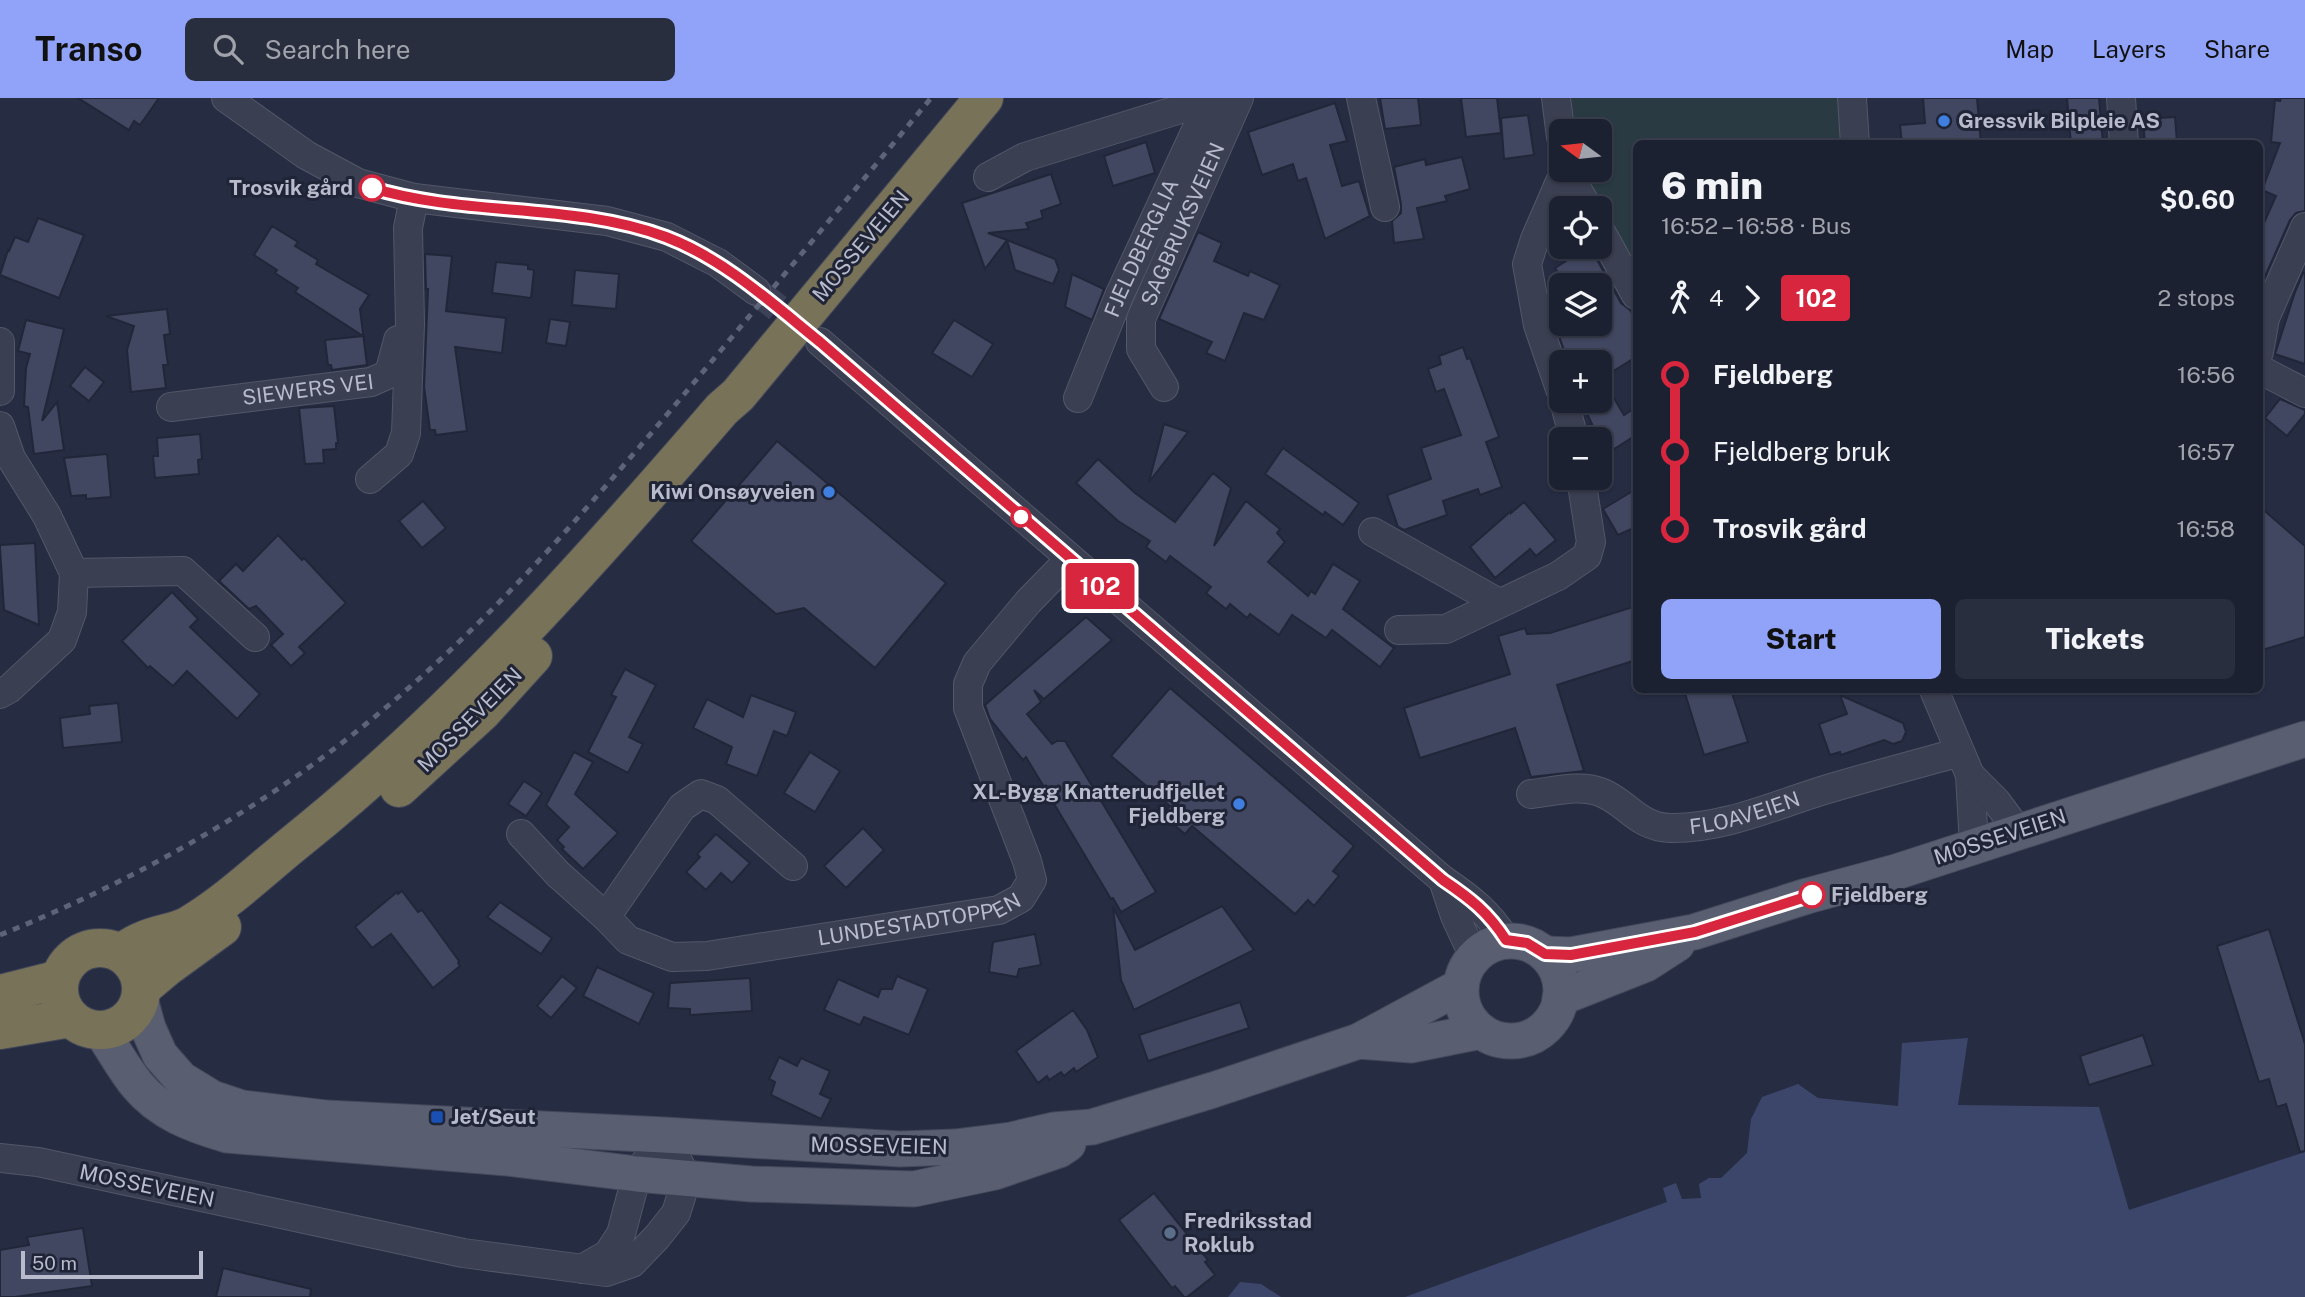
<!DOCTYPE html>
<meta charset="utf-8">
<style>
:root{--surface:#1c2132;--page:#292e3e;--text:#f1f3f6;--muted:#a0a3ac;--line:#3a3e4d;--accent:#91a3f8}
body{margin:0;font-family:"Public Sans",sans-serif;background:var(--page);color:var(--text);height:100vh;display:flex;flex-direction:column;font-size:26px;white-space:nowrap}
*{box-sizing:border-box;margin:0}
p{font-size:23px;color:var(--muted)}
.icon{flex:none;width:38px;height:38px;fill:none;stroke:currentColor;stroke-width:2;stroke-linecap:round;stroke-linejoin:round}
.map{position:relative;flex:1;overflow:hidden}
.side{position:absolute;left:1633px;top:42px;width:630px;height:553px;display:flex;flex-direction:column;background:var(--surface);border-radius:10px;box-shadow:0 2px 5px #0004,0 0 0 2px var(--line)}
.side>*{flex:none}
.badge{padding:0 14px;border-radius:5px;font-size:24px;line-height:46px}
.needle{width:46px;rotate:285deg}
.controls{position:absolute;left:1549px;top:21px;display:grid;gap:14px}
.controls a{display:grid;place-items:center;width:63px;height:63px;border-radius:10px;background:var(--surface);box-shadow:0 2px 5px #0004,0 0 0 2px var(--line);font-size:35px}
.scale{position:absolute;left:21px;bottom:18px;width:182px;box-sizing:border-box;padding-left:7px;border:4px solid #b8bbcc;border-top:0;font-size:19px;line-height:24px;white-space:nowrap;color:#b8bbcc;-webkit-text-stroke:5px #1f2437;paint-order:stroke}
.map>.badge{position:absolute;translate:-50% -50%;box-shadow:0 0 0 4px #fff}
.legs{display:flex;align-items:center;gap:10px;height:77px;padding:0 28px;font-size:23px}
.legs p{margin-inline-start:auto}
.summary{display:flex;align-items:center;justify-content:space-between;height:119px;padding:0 28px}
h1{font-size:38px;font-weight:800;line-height:52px}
.button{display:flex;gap:14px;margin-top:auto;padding:14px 28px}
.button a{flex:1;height:80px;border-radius:10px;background:var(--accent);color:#111;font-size:28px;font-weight:800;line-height:80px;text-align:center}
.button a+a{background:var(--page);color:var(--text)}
ul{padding:0 28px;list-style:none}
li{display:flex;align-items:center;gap:24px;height:77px;font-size:26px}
li i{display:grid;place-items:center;width:10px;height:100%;margin:0 9px;background:currentColor}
li i::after{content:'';width:18px;height:18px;margin:-9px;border:5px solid;border-radius:50%;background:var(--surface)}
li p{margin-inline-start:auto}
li:first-child i{background:linear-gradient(#0000 50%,currentColor 0)}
li:last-child i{background:linear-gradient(currentColor 50%,#0000 0)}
header{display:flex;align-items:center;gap:42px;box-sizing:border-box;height:98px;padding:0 35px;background:var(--accent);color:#111}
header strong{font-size:33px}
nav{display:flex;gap:38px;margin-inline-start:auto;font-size:24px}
.search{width:490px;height:63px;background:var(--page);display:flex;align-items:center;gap:18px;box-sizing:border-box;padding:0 24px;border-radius:10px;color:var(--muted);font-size:26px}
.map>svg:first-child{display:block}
.green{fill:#293a43;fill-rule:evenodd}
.water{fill:#3c466a}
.building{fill:#414760;stroke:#212639;stroke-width:2}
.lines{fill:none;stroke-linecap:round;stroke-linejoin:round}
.minor-tunnel{stroke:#3c4157;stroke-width:28;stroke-dasharray:28 14;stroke-linecap:butt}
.minor-casing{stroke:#535769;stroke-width:30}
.major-casing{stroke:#45485b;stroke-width:37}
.highway-casing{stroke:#424759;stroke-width:40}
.minor{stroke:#3b3f52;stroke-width:28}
.major{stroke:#595e71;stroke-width:35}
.highway{stroke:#787258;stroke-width:38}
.rail{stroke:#5d6378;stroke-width:5;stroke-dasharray:7 7;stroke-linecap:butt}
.line-1-casing{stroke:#fff;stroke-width:16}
.line-1{stroke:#d7263d;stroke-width:10}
.shop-dot{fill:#3f7fe0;stroke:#1f2437;stroke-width:2.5}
.stop-1-dot{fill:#fff;stroke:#d7263d;stroke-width:3.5}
.transit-dot{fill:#1a4fb4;stroke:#1f2437;stroke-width:2.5}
.service-dot{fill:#5c6f8a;stroke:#1f2437;stroke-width:2.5}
.labels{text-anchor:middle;stroke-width:6;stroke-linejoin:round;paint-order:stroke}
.poi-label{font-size:21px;font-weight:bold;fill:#b8bbcc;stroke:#1f2437;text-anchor:start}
.stop-label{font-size:21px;font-weight:bold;fill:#b8bbcc;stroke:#1f2437;text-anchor:end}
.street-label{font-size:21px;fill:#b8bbcc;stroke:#1f2437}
</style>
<header>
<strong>Transo</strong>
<div class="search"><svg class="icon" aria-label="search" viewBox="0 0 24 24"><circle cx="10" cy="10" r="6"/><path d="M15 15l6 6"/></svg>Search here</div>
<nav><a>Map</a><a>Layers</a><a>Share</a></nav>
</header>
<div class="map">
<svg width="2305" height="1199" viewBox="0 0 2305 1199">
<rect width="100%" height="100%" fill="#262c42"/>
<!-- green -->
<path class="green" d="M1542 0H1852L1855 45 1636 46V205L1600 148V110H1576L1550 69ZM1561 33H1600V72H1561Z"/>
<!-- water -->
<g class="water">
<polygon points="1968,940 1958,1007 2099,1009 2129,1112 2305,1054 2305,1199 1405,1199 1667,1104 1663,1090 1676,1085 1682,1101 1701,1100 1699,1086 1709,1080 1721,1080 1747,1055 1751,1021 1762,999 1798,986 1818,1000 1898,1008 1902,945"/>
<polygon points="1240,1184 1261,1186 1281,1199 1228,1199"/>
</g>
<!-- building -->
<g class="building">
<polygon points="78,0 159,0 140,27 134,23 129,32"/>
<polygon points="1380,0 1418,0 1421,27 1385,31"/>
<polygon points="1461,0 1497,0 1501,35 1466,39"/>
<polygon points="1923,0 1977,0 1981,46 1902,46 1900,27 1925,25"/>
<polygon points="2067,0 2099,0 2103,46 2071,46"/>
<polygon points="2281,0 2305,0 2305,113 2296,115 2290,122 2259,192 2259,136 2276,98 2262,92 2280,45 2271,44 2275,2 2280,3"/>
<polygon points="1335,5 1347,43 1330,47 1342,88 1359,83 1370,118 1325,141 1306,80 1298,83 1293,66 1262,77 1248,34"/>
<polygon points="1528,17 1534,57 1504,61 1501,20"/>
<polygon points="2175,19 2177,44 2145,46 2143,21"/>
<polygon points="1146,44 1155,75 1113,88 1104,58"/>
<polygon points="1462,59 1470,91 1445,98 1447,103 1417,110 1424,141 1394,145 1392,123 1401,115 1401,106 1394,69 1425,61 1426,67"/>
<polygon points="1051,76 1061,106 1041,113 1043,120 1026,125 1029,131 988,135 1007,142 985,171 962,105"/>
<polygon points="38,120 84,137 59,200 0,177 8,152 9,153 15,139 28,144"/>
<polygon points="272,128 298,144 295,148 318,162 316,166 369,197 360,211 367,267 332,272 331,267 328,267 325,242 363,238 295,194 298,190 275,175 277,172 254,157"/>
<polygon points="1198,134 1222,145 1214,163 1248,178 1250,173 1280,187 1264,222 1244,215 1225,263 1206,255 1212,244 1159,221"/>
<polygon points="1007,142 1055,161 1059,172 1053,186 1015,172"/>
<polygon points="1557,149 1590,149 1621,205 1630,212 1636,222 1636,259 1602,280 1624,317 1636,309 1636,337 1611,353 1606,345 1603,347 1590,326 1592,326 1581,303 1600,303 1600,264 1568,264 1555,226 1600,226 1600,187 1566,187 1555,170 1566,163"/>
<polygon points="425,156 452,158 446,213 506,220 502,255 455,249 467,333 436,337 435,332 430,332 424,289 428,191 426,191"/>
<polygon points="496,164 528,167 528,171 534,172 531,200 492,195"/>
<polygon points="575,172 619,176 616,211 572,207"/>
<polygon points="2303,175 2305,175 2305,266 2275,256 2295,194"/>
<polygon points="1072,176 1104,191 1092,222 1065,209"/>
<polygon points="167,211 170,236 164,237 168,267 163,267 166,290 131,294 127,252 134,228 106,218"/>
<polygon points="550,221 570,224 566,248 546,245"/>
<polygon points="26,222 64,231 42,323 57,304 64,352 34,356 28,309 24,308 26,270 30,256 18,253"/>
<polygon points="954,222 993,246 972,279 932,255"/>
<polygon points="1463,249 1467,261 1470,260 1499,339 1486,344 1502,389 1480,397 1478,391 1443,403 1447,417 1404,432 1398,429 1387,397 1431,381 1421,350 1461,337 1444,291 1436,294 1428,271 1441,266 1439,258"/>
<polygon points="85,269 104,284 89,303 70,288"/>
<polygon points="2280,301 2305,312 2305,316 2287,338 2265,320"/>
<polygon points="334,308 338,345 336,345 336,351 323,352 324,365 305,366 299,310"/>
<polygon points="1164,326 1188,334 1149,384"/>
<polygon points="200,336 202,361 198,362 199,376 155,380 153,358 158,358 157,340"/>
<polygon points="777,343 946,485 875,570 804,510 776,516 691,443"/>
<polygon points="1283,350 1359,405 1343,427 1325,414 1323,417 1265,376"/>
<polygon points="107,356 111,399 86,401 86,397 71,398 64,360"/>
<polygon points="1098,361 1135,395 1175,424 1213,375 1231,390 1214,448 1246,403 1280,431 1277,435 1285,444 1268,464 1308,498 1311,493 1315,496 1333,466 1360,483 1343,511 1394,550 1380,569 1332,532 1326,540 1292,517 1279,537 1250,516 1247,520 1230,506 1226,511 1206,495 1211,489 1170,458 1166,464 1146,449 1150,443 1118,423 1076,385"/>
<polygon points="1636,391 1636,429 1618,437 1603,411"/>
<polygon points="423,403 446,430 422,450 399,423"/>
<polygon points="1524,404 1556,442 1536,458 1530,451 1495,480 1470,449 1511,413 1511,415"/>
<polygon points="2259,408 2305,448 2305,539 2259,553"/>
<polygon points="278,437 302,462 304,460 346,505 299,549 305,555 291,568 271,547 283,536 256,508 249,511 219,483 236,466 243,473"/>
<polygon points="35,445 39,527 4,512 0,450 0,447"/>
<polygon points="172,494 198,521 190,529 260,596 237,621 187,573 173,588 150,568 148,570 122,543"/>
<polygon points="1636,508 1636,562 1557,587 1584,673 1531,679 1515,630 1420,660 1404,610 1510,576 1498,538 1525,530 1527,536 1550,535"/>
<polygon points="1086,519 1112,542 1044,601 1034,592 1041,604 1027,616 1052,646 1057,643 1065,643 1156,794 1121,814 1113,800 1111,801 1026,659 1023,662 990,621 985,607"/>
<polygon points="625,571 656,587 629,639 643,646 628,675 588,654 616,599 611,597"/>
<polygon points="1170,590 1354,748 1333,773 1339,778 1314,808 1308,802 1295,816 1192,728 1185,736 1162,717 1170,708 1111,658"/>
<polygon points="1684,592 1731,592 1748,644 1704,657"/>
<polygon points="751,597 796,614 787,638 774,633 757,678 726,666 732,649 693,630 707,601 743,619"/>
<polygon points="1840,597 1903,625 1906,634 1902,643 1893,646 1884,642 1841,657 1840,654 1830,657 1819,626 1847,616"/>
<polygon points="118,605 122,644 63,650 60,620 90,616 89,608"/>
<polygon points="574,654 593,664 575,696 618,735 583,771 562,751 564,749 557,742 569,729 546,707"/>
<polygon points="810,654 840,673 815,714 784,695"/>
<polygon points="524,683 542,695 526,718 508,706"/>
<polygon points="863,730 884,752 846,790 824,768"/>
<polygon points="716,736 750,765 732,785 721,775 706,792 686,774 700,759 697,756"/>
<polygon points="402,793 418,814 422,812 459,863 458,865 460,868 433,890 391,836 372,850 355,829 397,794 398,796"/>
<polygon points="500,804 552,840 541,856 487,819"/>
<polygon points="1222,808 1254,852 1134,912 1121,882 1113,809 1135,852"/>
<polygon points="2269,831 2305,946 2305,1053 2300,1054 2286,1006 2277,1009 2269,981 2259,984 2217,848"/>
<polygon points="1035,836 1041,867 1019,871 1017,879 989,874 993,844"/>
<polygon points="597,869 654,895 639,926 583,898"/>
<polygon points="562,878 577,890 551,920 537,908"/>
<polygon points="897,878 928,891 909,937 864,919 860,927 824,912 838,881 878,899 881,891 892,891"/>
<polygon points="750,880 752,913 690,917 690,911 668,910 670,885"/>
<polygon points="1240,904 1249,930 1148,963 1139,937"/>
<polygon points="1073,912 1087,932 1098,959 1076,974 1074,970 1064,978 1061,974 1049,982 1047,978 1038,985 1016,953"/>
<polygon points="2143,937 2153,967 2089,987 2080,958"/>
<polygon points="779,959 797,968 801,960 830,973 820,996 831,1001 821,1021 771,997 775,984 769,981"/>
<polygon points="1154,1095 1208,1162 1205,1164 1215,1177 1187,1199 1184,1199 1175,1188 1172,1190 1119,1122"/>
<polygon points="83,1130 92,1188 15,1199 0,1199 0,1152 29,1147 27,1139"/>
<polygon points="223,1170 311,1191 310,1199 216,1199"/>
</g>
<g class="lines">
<!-- minor-tunnel -->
<polyline class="minor-tunnel" points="756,193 812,237"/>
<defs>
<g id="minor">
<polyline points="226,0 306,57 358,85 414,100 607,123 667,139 718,165 756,193"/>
<polyline points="1361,0 1385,109"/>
<polyline points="1556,0 1561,39"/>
<polyline points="1852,0 1855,46"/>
<polyline points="2121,0 2124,46"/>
<polyline points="1566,72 1588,110"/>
<polyline points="988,79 1025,59 1216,0"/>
<polyline points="1600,132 1636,197"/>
<polyline points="0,244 0,293"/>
<path d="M820 244 1443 782C1471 801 1488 814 1506 842"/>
<polyline points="2259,254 2265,220 2305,129"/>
<polyline points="2259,271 2305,295"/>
<path id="s1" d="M1164 289 1141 251V221L1239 0"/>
<polyline points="1561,294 1538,227 1527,166 1535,141 1565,72"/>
<path id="s2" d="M1078 300 1119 198 1210 2"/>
<polyline points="1564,303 1574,341"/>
<path id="s3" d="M171 309 371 284 389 276 398 242"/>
<polyline points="0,328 11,360 47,418 74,475 72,514 62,542 9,591 0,596"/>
<polyline points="370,381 399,356 406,335 410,226 408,130 414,100"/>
<polyline points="1373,434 1499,505"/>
<polyline points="74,475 183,473 255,539"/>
<polyline points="1399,532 1446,531 1558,478 1587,458 1591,444 1581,380"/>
<polyline points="1934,592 1970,677 1974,747"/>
<polyline points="1970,677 1996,703 2019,734"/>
<path id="s4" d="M1531 696C1552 694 1579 686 1600 694 1626 703 1637 729 1670 730 1722 731 1773 708 1821 693 1867 679 1914 667 1960 654"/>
<polyline points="521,736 558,776 606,819"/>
<path id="s5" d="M793 768 717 702 701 696 682 709 606 819 628 842 672 859 707 858 999 812 1021 800 1032 782 1027 763 968 610V586L977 565 1028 504 1070 461"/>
<polyline points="1443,782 1455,818 1474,859"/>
<polyline points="0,1060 38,1064 463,1155 606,1174 632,1165 657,1139 676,1115 687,1080 664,1037 637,1076 621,1136 608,1156 582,1171"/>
</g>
<g id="major">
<circle cx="1511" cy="893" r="50"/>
<polyline points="1545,856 1571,857 1694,834 1807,798 1896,774 2305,641"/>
<polyline points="1560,900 1646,866 1677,846"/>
<polyline points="140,901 148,930 160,957 181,981 212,1000 242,1010 326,1020 664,1037 900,1051 955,1049 1011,1042 1054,1032 1092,1029 1213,992 1359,943 1461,888"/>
<path d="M100 932C113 950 123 970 137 987 160 1015 193 1027 227 1037L507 1060 637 1076 751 1086 914 1091 995 1074 1059 1052 1068 1046"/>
<polyline points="1359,943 1411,947 1481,933"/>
</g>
<g id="highway">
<polyline points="399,690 482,614 533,558"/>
<circle cx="100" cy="891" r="41"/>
<path d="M121 855C128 850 136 845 144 842 159 835 175 835 189 827 228 804 263 770 298 742 456 615 590 464 722 311L738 297 984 0"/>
<polyline points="142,890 167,869 222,829"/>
<polyline points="0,896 60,881"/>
<polyline points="0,932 71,920"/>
</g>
</defs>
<!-- minor casing -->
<use href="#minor" class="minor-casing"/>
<!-- major casing -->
<use href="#major" class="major-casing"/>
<!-- highway casing -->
<use href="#highway" class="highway-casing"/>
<!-- minor -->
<use href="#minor" class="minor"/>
<!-- major -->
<use href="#major" class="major"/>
<!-- highway -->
<use href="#highway" class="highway"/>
<!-- rail -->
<path class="rail" d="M0 837C149 777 292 694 412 587 513 498 600 396 686 294 768 196 850 98 931 0"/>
</g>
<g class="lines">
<defs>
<path id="line-1" d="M372 90C467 119 572 104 666 139 724 161 773 206 820 244L1443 782C1471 801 1488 814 1506 842L1527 845 1545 856 1571 857 1695 834 1812 797"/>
</defs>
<!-- line-1 casing -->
<use href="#line-1" class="line-1-casing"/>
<!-- line-1 -->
<use href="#line-1" class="line-1"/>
</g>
<!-- markers -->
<g class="shop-dot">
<circle cx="1944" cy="23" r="7"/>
<circle cx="829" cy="394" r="7"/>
<circle cx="1239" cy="706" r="7"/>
</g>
<g class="stop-1-dot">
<circle cx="372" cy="90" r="12"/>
<circle cx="1021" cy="419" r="9"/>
<circle cx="1812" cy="797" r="12"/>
</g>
<rect class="transit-dot" x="430" y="1012" width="14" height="14" rx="3.5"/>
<circle class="service-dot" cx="1170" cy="1135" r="7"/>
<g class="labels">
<!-- poi labels -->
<g class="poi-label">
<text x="1958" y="30">Gressvik Bilpleie AS</text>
<text x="815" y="401" text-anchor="end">Kiwi Onsøyveien</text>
<text x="1225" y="701" text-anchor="end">XL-Bygg Knatterudfjellet<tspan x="1225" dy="24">Fjeldberg</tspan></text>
<text x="451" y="1026">Jet/Seut</text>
<text x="1184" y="1130">Fredriksstad<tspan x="1184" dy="24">Roklub</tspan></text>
</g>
<!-- stop labels -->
<g class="stop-label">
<text x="353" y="97">Trosvik gård</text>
<text x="1831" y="804" text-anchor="start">Fjeldberg</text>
</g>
<!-- street labels -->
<g class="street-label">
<text dy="7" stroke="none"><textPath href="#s1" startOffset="178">SAGBRUKSVEIEN</textPath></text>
<text transform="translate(861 148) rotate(-50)" y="7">MOSSEVEIEN</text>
<text dy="7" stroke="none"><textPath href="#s2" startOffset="163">FJELDBERGLIA</textPath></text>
<text dy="7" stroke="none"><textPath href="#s3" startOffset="138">SIEWERS VEI</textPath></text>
<text transform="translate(470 622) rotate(-45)" y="7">MOSSEVEIEN</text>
<text dy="7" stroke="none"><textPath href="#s4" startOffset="226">FLOAVEIEN</textPath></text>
<text transform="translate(2000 739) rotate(-18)" y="7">MOSSEVEIEN</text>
<text dy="7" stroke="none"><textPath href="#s5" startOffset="604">LUNDESTADTOPPEN</textPath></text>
<text transform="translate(879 1048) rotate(1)" y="7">MOSSEVEIEN</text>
<text transform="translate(147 1088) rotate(12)" y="7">MOSSEVEIEN</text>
</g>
</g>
</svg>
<div class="controls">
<a><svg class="needle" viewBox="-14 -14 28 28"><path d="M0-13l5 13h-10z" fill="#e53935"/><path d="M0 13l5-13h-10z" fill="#a0a3ac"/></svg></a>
<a><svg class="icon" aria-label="locate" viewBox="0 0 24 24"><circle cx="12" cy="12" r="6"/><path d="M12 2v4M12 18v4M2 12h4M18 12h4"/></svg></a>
<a><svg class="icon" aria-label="layers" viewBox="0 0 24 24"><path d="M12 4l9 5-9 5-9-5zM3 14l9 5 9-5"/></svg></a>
<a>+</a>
<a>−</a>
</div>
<div class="scale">50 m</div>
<b class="badge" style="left:1100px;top:488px;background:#d7263d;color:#fff">102</b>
<section class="side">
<div class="summary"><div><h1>6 min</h1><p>16:52 – 16:58 · Bus</p></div><b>$0.60</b></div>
<div class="legs"><svg class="icon" aria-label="walk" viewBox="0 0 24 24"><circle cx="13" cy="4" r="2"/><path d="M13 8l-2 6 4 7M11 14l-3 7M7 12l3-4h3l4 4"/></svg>4<svg class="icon" aria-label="forward" viewBox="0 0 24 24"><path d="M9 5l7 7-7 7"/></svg><b class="badge" style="background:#d7263d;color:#fff">102</b><p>2 stops</p></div>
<ul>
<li><i style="color:#d7263d"></i><b>Fjeldberg</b><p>16:56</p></li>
<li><i style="color:#d7263d"></i><span>Fjeldberg bruk</span><p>16:57</p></li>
<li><i style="color:#d7263d"></i><b>Trosvik gård</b><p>16:58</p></li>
</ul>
<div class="button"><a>Start</a><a>Tickets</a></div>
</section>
</div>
